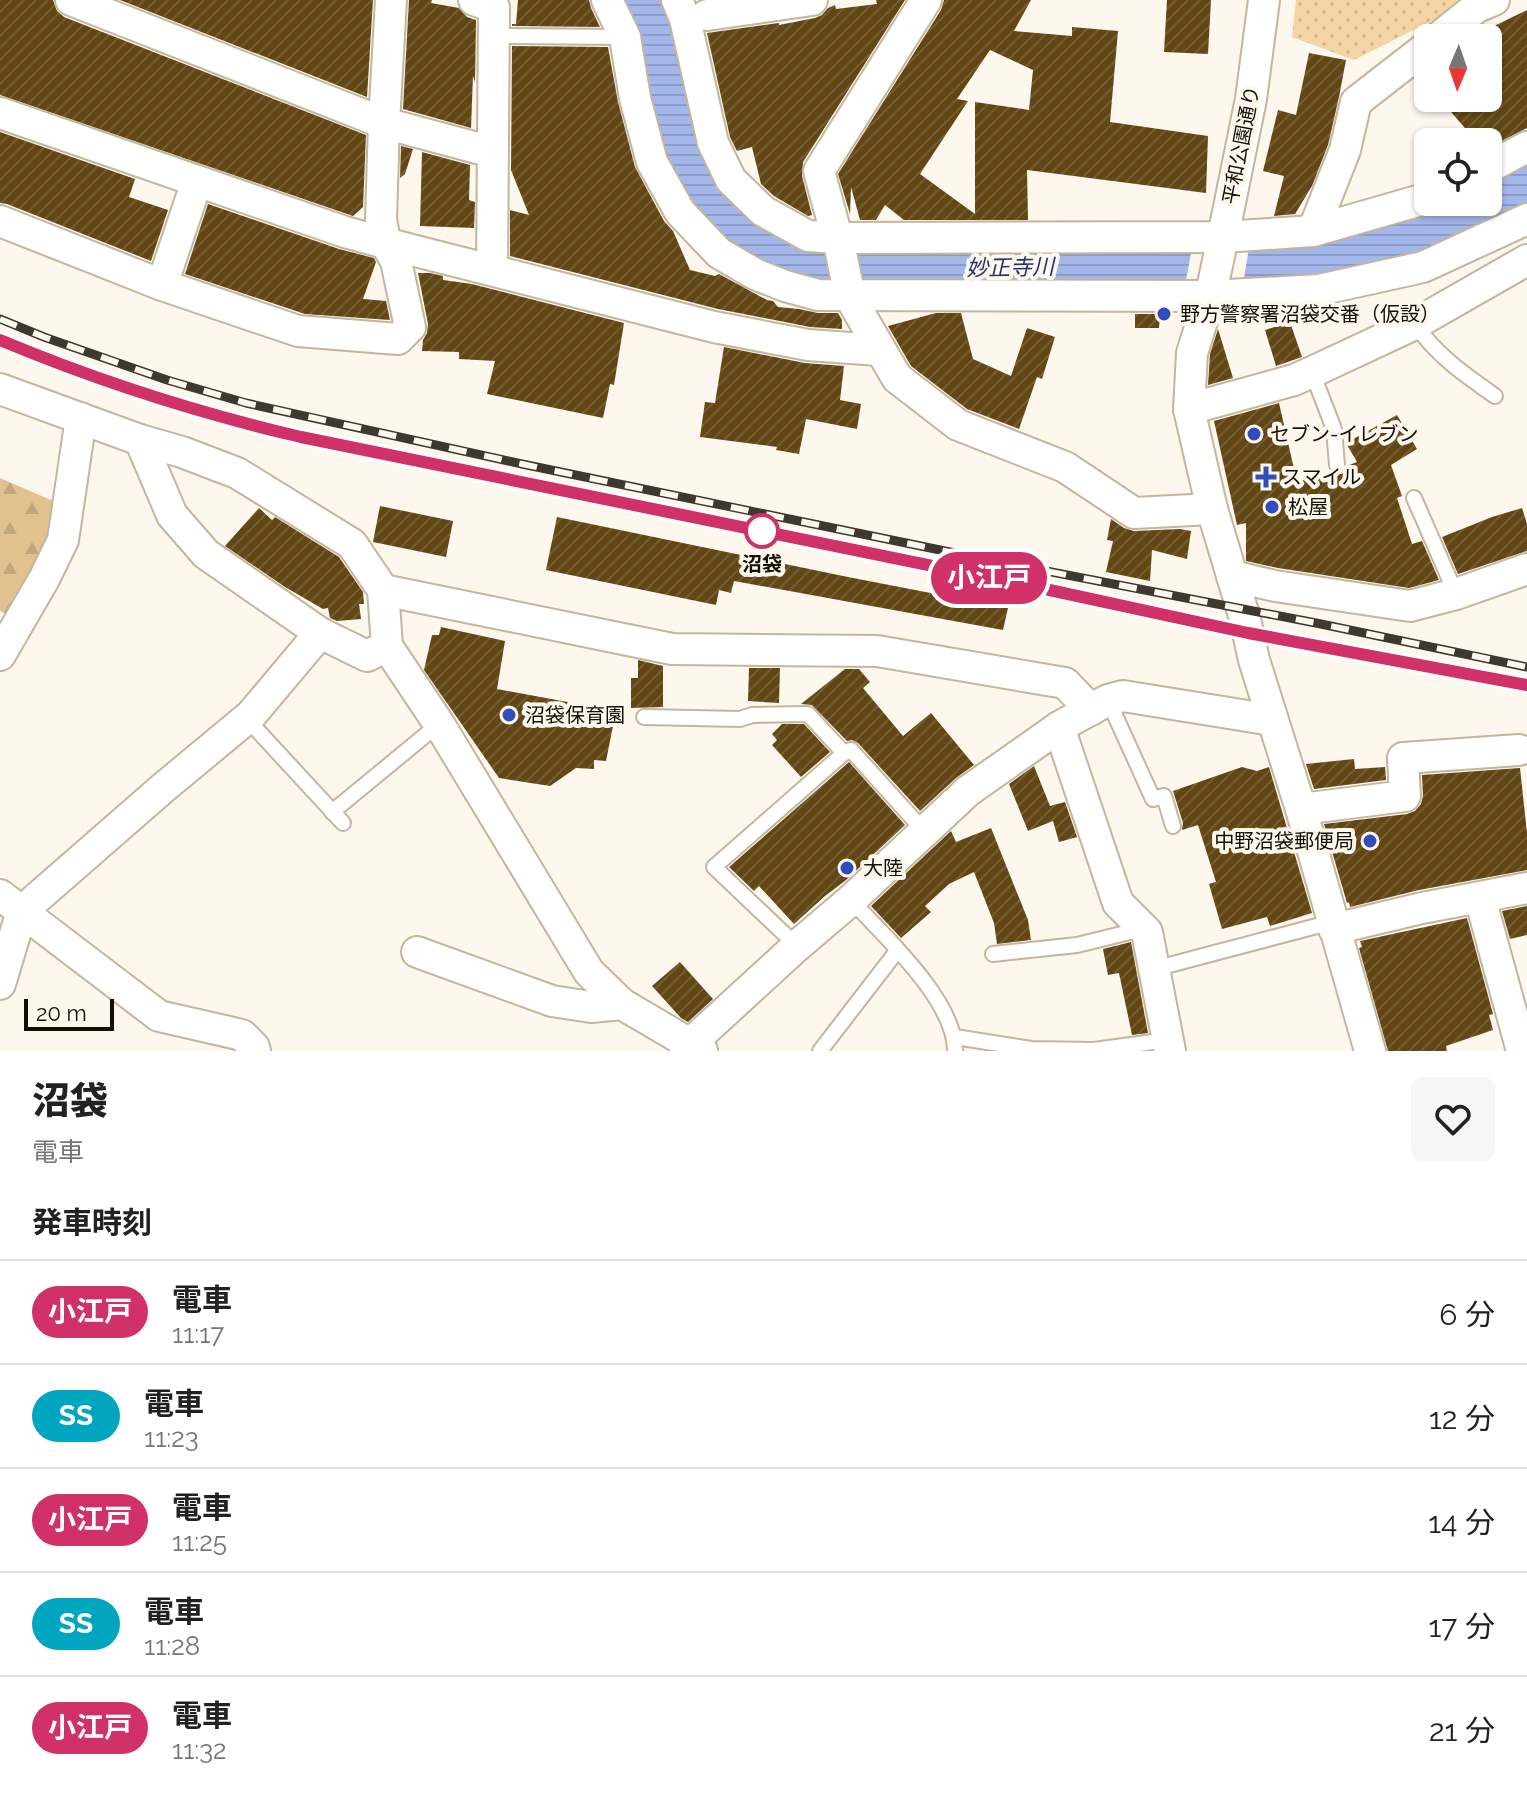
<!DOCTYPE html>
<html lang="ja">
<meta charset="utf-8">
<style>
:root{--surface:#fff;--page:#f6f6f6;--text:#222;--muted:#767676;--line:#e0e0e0}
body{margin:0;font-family:Raleway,"Noto Sans JP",sans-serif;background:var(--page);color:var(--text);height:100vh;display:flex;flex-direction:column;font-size:30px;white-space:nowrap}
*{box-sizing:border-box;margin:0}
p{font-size:26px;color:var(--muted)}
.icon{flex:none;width:44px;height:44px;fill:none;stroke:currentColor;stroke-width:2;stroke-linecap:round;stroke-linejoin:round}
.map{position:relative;height:1051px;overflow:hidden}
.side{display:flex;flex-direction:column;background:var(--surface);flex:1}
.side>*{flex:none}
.badge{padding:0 16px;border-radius:26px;font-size:28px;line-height:52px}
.needle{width:52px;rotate:182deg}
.buttons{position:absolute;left:1414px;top:24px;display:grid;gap:16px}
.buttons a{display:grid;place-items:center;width:88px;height:88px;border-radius:12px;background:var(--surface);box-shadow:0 2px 6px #0004;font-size:40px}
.scale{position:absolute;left:24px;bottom:20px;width:90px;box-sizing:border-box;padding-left:8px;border:4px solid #140f06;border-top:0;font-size:22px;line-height:28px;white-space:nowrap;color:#140f06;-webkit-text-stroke:6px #fef7ed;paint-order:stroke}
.map>.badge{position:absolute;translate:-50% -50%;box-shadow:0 0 0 4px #fff}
h2{padding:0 32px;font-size:30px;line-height:72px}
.round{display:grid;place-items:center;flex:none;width:84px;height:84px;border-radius:12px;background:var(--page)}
.head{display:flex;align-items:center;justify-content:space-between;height:136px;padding:0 32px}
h1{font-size:38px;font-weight:800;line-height:60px}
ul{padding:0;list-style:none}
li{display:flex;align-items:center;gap:24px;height:104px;padding:0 32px;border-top:2px solid var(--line)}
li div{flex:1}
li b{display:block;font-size:30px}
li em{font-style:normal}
li .badge{min-width:88px;font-weight:700;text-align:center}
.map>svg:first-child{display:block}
.grass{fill:url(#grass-dots)}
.forest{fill:url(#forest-firs)}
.water{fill:url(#water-rules)}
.pier{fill:#fef7ed}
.building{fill:url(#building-hatch);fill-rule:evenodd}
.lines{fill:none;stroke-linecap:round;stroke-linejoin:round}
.service-casing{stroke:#c4b59d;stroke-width:18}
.minor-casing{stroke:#c4b59d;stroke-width:34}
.service{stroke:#fff;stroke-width:14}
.minor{stroke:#fff;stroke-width:30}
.rail-casing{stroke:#3e3930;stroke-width:9}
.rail{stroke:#fef7ed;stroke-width:6;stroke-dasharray:18;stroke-linecap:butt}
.line-casing{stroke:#fff;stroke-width:18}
.line{stroke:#d13169;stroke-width:12}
.poi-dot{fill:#304cbd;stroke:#fef7ed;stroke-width:3}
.stop-dot{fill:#fff;stroke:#d13169;stroke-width:4}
.labels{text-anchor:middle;stroke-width:8;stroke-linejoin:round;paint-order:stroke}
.street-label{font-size:20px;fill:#140f06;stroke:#fef7ed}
.poi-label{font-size:20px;fill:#140f06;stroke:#fef7ed;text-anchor:start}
.stop-label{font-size:20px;font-weight:bold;fill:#140f06;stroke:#fef7ed}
.water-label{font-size:22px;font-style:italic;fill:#22336f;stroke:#fef7ed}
</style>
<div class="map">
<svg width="1527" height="1051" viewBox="0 0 1527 1051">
<defs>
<pattern id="grass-dots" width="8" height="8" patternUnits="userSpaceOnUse" patternTransform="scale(2)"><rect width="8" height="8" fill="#f3d5a6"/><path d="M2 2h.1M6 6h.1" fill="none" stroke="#cfb68d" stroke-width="1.8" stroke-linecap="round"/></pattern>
<pattern id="forest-firs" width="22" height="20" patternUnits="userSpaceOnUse" patternTransform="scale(2)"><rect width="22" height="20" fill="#e1c28f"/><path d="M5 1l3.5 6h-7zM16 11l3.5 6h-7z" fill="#c0a67a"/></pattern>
<pattern id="water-rules" width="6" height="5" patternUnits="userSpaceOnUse" patternTransform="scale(2)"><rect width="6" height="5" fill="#a4b7ea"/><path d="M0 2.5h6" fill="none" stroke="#8c9cc7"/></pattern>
<pattern id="building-hatch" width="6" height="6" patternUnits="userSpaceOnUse" patternTransform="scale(2)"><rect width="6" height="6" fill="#624714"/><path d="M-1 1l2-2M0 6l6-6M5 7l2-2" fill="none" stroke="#735d34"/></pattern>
</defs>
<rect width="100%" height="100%" fill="#fef7ed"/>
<!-- grass -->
<polygon class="grass" points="1296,0 1473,0 1354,60 1292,37"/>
<!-- forest -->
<polygon class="forest" points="0,478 60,504 57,536 15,618 0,611"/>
<!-- water -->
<polygon class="water" points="619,0 662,0 674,30 698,133 782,232 1350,235 1391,224 1452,202 1488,202 1488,183 1508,172 1527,157 1527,208 1456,243 1306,283 815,287 728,250 663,167"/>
<!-- pier -->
<polygon class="pier" points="1250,242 1242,290 1184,291 1193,243"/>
<!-- building -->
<g class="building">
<polygon points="0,0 53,0 57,11 64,17 366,135 363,207 353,216 350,215 0,95"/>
<polygon points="120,0 373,0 367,97"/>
<polygon points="409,0 432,0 431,3 459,8 467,17 476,20 475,82 473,76 471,128 403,109"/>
<polygon points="518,0 589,0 591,8 600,27 512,26 512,24 516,24"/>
<polygon points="876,0 905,0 803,162 802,176 812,215 808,216 774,196 761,184 752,147 737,151 730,137 707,33 779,23 779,25 815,18 822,15 828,8 835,5 836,9 877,4"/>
<path d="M944 0H1031L1014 31 1072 36V27L1118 31 1110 122 1208 136 1206 193 1027 170 1028 220H904L885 205 876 220H860L851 187 850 214 838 174 941 10ZM990 50 1033 70 1029 110 975 102V214L920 174 968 101 957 99Z"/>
<polygon points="1167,0 1211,0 1208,54 1164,52"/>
<polygon points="1527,10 1527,128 1488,148 1488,142 1477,142 1439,98 1488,98 1488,29"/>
<polygon points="512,46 608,47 618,102 635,167 664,221 673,231 690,270 715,276 719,274 767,300 773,301 778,307 799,309 818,313 838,313 842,320 842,329 810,327 718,309 510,256 510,210 529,215 511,170"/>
<polygon points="1309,53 1346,60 1339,97 1328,145 1312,186 1295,214 1274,216 1284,176 1263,171 1278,110 1296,115"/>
<polygon points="0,132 135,179 129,197 168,210 151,261 7,204 0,203"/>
<polygon points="401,146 413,149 405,174 400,178"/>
<polygon points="422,152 470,165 469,200 475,202 474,228 420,226"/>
<polygon points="208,204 339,249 374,258 376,262 363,299 386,301 390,320 305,314 185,274"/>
<polygon points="418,273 430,273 443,276 443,280 472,284 624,323 614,385 610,384 603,418 487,394 495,361 459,359 459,352 422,351 423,340 427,333 428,324"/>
<polygon points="936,313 961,313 973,359 1011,376 1027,328 1055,337 1042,379 1037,377 1019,429 967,409 911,366 888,326"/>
<polygon points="1135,314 1160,314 1159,328 1135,328"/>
<polygon points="1290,322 1302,357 1276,366 1265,330"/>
<polygon points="1218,329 1233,378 1208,385 1210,354"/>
<polygon points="724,347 805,363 844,366 840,400 861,404 857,429 806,419 799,454 776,450 777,447 700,437 705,402 715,403"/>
<polygon points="1279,403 1297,482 1329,471 1333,474 1342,474 1347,466 1357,462 1346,443 1397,415 1417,449 1391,465 1402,496 1397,498 1412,544 1422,541 1439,580 1409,588 1278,568 1246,561 1246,523 1237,525 1214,421"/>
<polygon points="380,506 453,521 446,557 373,542"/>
<polygon points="259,508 272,520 275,517 339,557 363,592 364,604 359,604 361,619 337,621 330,618 328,608 323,609 285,587 225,546"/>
<polygon points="1522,508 1527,524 1527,551 1458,574 1442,537 1492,517"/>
<polygon points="557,517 848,577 1008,608 1003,630 734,581 731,593 719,590 716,605 546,570"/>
<polygon points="1111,519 1124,528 1134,531 1180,529 1191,531 1187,559 1152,550 1150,581 1106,572 1113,541 1107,540"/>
<polygon points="441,627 505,641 497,689 616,711 606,761 594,760 594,769 576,768 550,786 499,778 424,670 432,635 439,635"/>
<polygon points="638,660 663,666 663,707 631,708 631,678 638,678"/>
<polygon points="749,668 780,668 779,703 748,701"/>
<polygon points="845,669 859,669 870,682 863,688 903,736 931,713 974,765 956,778 920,811 858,743 852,740 847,741 812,705 801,704"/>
<polygon points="782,724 804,724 830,752 801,777 772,745 777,740 772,734"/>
<polygon points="1354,759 1355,769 1385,767 1386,780 1314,789 1306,764"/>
<polygon points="849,762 905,825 846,880 825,896 794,924 759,886 754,891 729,867"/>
<polygon points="1034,766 1050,806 1065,802 1077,837 1059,842 1053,821 1028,831 1009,784"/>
<polygon points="1242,767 1257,771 1269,767 1312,913 1270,926 1267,917 1222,929 1209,884 1216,882 1198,825 1182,830 1183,823 1173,791"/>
<polygon points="1520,768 1527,833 1527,870 1419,890 1350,907 1349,902 1347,903 1324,824 1407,814 1415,811 1421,804 1423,796 1422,775"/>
<polygon points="991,828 1028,920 1031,940 997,944 994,923 974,872 949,884 925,906 931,912 901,938 871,906 951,831 956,842"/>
<polygon points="1527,906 1527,935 1510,939 1502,911"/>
<polygon points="1467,918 1493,1014 1489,1015 1493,1030 1446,1046 1447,1051 1388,1051 1359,948 1362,947 1360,941"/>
<polygon points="1131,942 1148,1033 1132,1035 1119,973 1108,975 1103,949"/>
<polygon points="680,962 713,999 688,1022 681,1018 652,986"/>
</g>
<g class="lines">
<defs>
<g id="service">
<polyline points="493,36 625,37"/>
<path d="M1415 324C1436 355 1465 375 1495 396"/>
<polyline points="1312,372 1334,429 1337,465"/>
<polyline points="1414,498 1456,594"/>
<polyline points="1108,700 1153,799 1164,796 1173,826"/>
<polyline points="644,717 740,719 752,715 808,714 844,753"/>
<polyline points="247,719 343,823"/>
<polyline points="332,812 439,724"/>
<path d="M851 900C884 936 955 1000 955 1051"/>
<polyline points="797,946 714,867 844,753 851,750 925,832"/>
<polyline points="993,954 1077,945 1142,929"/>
<polyline points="1154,969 1332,922"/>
<polyline points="955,1037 1031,1049 1094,1050 1168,1040"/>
<polyline points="820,1051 897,951"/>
</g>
<g id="minor">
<polyline points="71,0 384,123 492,152"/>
<polyline points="474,0 494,7 492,270"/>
<polyline points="607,0 625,37 635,98 652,162 680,212 719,253 755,274 785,286 818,295 1210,296 1319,290 1423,267 1527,219"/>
<polyline points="677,0 685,19 713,143 731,180 763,211 808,236 836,238 1223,237 1313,231 1428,198"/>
<polyline points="926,0 819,171 840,248 850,297 897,378 958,425 1065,467 1134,513 1212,509"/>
<polyline points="1264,0 1251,99 1223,237 1212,289 1192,353 1189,409 1212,509 1245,619 1254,660 1301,809 1370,1051"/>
<polyline points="707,15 812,0"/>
<polyline points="1438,38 1477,7 1494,0"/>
<polyline points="0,113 345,232 404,248 714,327 808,345 879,350"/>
<polyline points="1488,168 1527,147"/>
<polyline points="0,221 162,285 298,331 398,339 410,327 396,261 385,242 381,219 384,123 391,0"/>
<polyline points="1313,231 1345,150 1356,102 1428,46"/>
<polyline points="162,285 197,181"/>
<polyline points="0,389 140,440 182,452 237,473 352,544 383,590 387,646 439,724 589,972 622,1004 702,1051"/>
<polyline points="1189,409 1294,380 1312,372 1415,324 1527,260"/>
<polyline points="140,440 172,515 206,554 320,633"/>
<polyline points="1232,576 1275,586 1410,606 1456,594 1527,569"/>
<polyline points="383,590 672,649 877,651 1065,683 1091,710"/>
<polyline points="0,655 44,579 63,540 81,418"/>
<polyline points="1059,727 1118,903 1147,932 1170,1051"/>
<polyline points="1301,809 1405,796 1403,758 1519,750"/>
<polyline points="0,895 159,1016 242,1035 254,1047 255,1051"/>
<polyline points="1480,898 1522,1051"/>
<polyline points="1334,929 1422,908 1527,888"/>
<polyline points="417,952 552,1001 591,1007 622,1004"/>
<polyline points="0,984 22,911 163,788 251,715 320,633 367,656 387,646"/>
<polyline points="685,1051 690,1044 797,946 851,900 968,791 1059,727 1108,700 1123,696 1272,720"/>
</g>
</defs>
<!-- service casing -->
<use href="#service" class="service-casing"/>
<!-- minor casing -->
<use href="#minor" class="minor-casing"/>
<!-- service -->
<use href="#service" class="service"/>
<!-- minor -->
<use href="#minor" class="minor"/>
<defs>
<g id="rail">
<polyline points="0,319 44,337 167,380 246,403 522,464 984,559 1321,624 1527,667"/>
<polyline points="0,340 128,389 274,431 1248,633 1527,685"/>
</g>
</defs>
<!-- rail casing -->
<use href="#rail" class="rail-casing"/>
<!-- rail -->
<use href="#rail" class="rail"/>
</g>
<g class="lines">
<defs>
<path id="line" d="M0 340C98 381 198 413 301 437L1045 589 1248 633 1527 685"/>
</defs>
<!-- line casing -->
<use href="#line" class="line-casing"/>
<!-- line -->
<use href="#line" class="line"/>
</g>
<!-- markers -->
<g class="poi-dot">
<circle cx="1164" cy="314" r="8"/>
<circle cx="1254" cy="434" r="8"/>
<path d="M1262 465h8v8h8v8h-8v8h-8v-8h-8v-8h8z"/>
<circle cx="1272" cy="507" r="8"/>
<circle cx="509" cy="715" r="8"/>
<circle cx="1370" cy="841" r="8"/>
<circle cx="847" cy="868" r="8"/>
</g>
<circle class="stop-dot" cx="762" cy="531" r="16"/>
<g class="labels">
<!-- street labels -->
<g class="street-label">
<text transform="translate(1241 145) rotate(-79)" y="7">平和公園通り</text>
</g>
<!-- poi labels -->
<g class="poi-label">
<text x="1180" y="321">野方警察署沼袋交番（仮設）</text>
<text x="1270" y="441">セブン-イレブン</text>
<text x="1282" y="484">スマイル</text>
<text x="1288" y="514">松屋</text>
<text x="525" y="722">沼袋保育園</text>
<text x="1354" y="848" text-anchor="end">中野沼袋郵便局</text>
<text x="863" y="875">大陸</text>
</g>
<!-- stop labels -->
<g class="stop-label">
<text x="762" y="571">沼袋</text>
</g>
<!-- water labels -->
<g class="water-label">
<text transform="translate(1010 267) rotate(-1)" y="8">妙正寺川</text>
</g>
</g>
</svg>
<div class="buttons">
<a><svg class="needle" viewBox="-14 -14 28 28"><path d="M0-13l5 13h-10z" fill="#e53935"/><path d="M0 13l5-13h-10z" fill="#767676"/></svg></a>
<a><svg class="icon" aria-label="locate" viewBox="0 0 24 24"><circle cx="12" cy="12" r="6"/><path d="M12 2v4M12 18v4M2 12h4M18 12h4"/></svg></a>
</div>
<div class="scale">20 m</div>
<b class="badge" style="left:989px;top:578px;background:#d13169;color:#fff">小江戸</b>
</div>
<section class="side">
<div class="head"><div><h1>沼袋</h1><p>電車</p></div><a class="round"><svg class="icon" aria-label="heart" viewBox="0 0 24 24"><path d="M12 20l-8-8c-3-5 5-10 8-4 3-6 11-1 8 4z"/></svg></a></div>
<h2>発車時刻</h2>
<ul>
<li><span class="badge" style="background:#d13169;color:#fff">小江戸</span><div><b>電車</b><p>11:17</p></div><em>6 分</em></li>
<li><span class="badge" style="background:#00a6bf;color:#fff">SS</span><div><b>電車</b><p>11:23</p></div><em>12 分</em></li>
<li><span class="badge" style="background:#d13169;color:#fff">小江戸</span><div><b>電車</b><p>11:25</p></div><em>14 分</em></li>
<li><span class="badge" style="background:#00a6bf;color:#fff">SS</span><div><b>電車</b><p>11:28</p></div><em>17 分</em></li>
<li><span class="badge" style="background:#d13169;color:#fff">小江戸</span><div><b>電車</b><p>11:32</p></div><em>21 分</em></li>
</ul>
</section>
